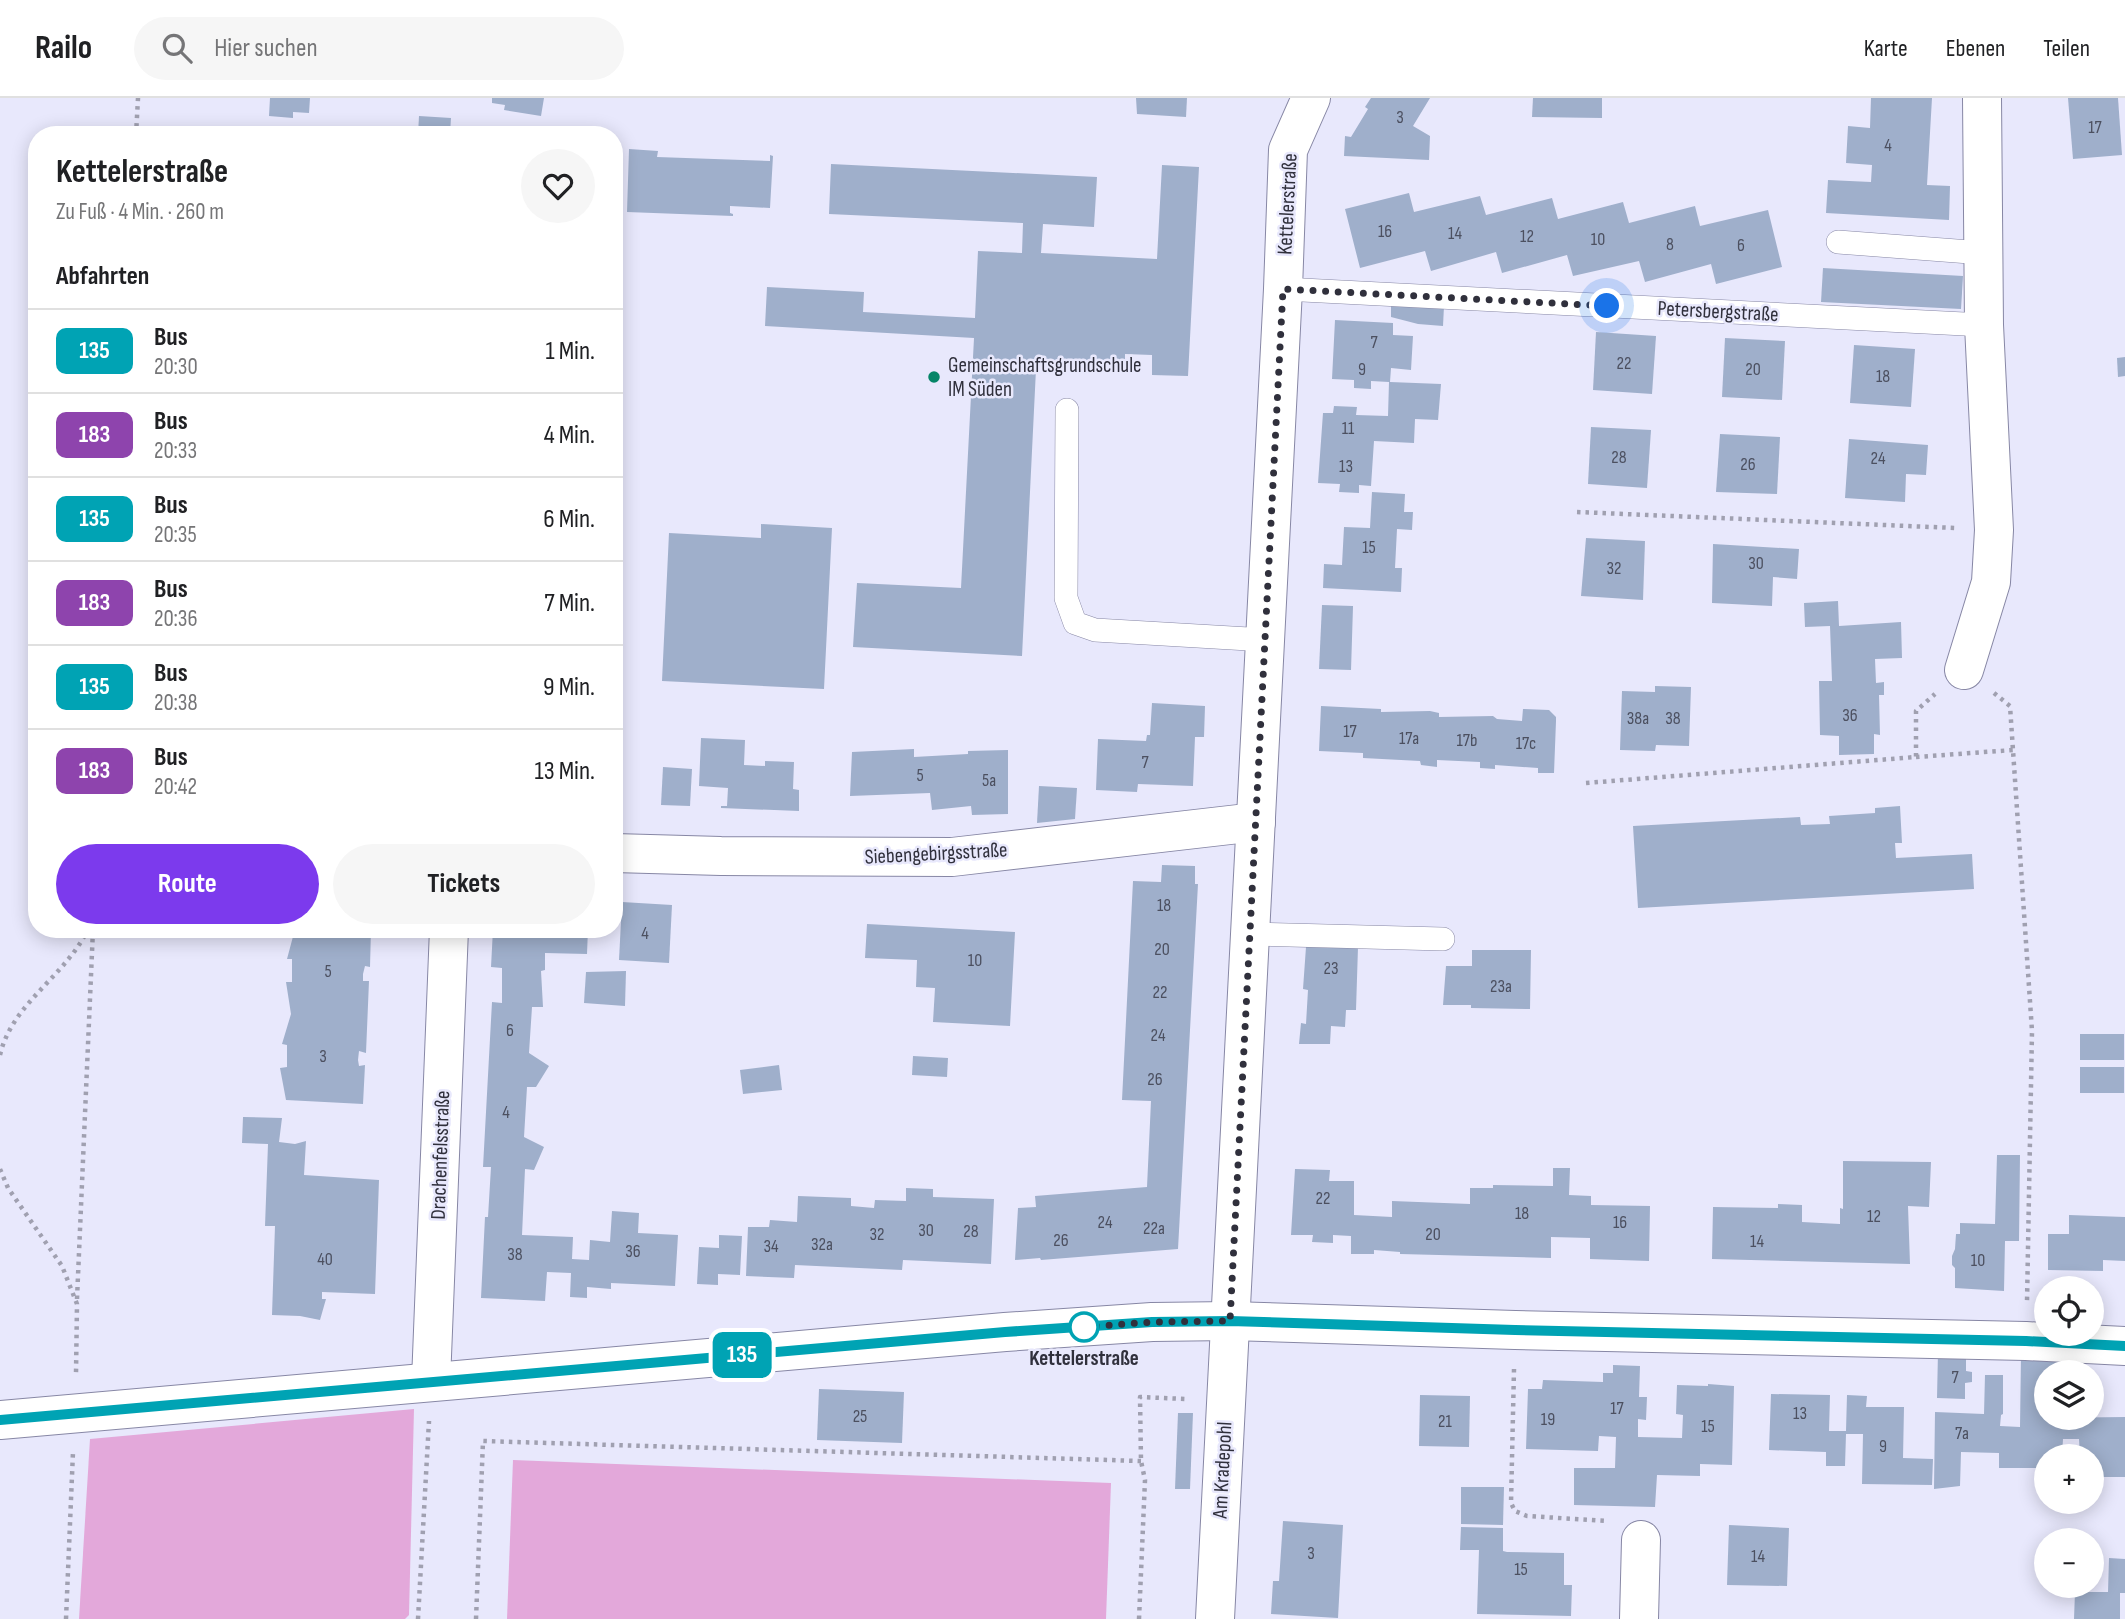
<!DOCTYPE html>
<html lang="de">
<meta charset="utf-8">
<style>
:root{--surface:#fff;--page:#f6f6f6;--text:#202124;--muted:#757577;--line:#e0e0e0;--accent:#7c3aed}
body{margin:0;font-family:"Sofia Sans Condensed",sans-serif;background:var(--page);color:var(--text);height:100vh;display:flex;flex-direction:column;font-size:26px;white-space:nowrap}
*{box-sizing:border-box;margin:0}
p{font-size:23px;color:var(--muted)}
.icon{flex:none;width:38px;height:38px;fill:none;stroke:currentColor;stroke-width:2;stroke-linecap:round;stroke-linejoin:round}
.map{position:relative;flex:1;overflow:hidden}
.sheet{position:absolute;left:28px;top:28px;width:595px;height:812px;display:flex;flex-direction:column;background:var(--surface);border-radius:28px;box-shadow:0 4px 18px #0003}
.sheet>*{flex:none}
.badge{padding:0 14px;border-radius:10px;font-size:24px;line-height:46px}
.tools{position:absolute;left:2034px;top:1178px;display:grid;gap:14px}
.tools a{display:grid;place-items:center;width:70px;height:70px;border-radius:50%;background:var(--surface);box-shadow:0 4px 18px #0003;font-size:35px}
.you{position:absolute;width:35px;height:35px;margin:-18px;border:5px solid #fff;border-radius:50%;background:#1a73e8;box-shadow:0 0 0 10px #1a73e833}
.map>.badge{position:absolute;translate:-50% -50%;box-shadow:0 0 0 4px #fff}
h2{padding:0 28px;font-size:26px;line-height:63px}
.round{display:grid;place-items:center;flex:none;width:74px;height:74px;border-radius:37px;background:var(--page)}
.head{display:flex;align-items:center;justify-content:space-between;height:119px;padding:0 28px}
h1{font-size:33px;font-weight:700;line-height:52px}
.button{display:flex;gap:14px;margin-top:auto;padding:14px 28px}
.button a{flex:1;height:80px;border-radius:42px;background:var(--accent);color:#fff;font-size:28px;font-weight:700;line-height:80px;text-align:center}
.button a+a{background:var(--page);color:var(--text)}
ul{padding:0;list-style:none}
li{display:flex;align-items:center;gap:21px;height:84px;padding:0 28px;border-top:2px solid var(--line)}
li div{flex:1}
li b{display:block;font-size:26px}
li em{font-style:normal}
li .badge{min-width:77px;font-weight:700;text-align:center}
header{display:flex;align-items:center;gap:42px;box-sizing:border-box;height:98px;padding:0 35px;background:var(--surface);border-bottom:2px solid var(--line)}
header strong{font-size:33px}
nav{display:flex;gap:38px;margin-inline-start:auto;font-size:24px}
.search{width:490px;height:63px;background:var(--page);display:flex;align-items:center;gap:18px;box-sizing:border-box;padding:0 24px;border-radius:38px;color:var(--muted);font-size:26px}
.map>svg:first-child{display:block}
.green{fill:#e3a8da}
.building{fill:#9fafcb}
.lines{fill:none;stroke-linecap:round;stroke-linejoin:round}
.lane-casing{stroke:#8787a5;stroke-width:24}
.street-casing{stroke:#8787a5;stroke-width:40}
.secondary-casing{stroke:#8787a5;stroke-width:40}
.path{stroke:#a0a0b0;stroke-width:4.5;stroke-dasharray:3.5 5;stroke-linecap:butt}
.lane{stroke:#fff;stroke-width:23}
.street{stroke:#fff;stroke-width:38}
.secondary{stroke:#fff;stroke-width:38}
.line-casing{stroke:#fff;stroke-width:16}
.line{stroke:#00a3b4;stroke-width:10}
.walk{stroke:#30303c;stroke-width:7;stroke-dasharray:0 12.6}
.poi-dot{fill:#058567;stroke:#e8e8fc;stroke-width:2.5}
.stop-dot{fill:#fff;stroke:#00a3b4;stroke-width:3.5}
.labels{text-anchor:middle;stroke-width:5;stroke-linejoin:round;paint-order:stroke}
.number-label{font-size:18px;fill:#4c5060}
.street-label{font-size:21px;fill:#30303c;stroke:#e8e8fc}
.poi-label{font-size:21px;fill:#30303c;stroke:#e8e8fc;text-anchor:start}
.stop-label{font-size:21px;font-weight:bold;fill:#30303c;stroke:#e8e8fc}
</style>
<header>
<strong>Railo</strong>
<div class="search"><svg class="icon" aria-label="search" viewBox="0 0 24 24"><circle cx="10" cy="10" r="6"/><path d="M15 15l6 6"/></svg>Hier suchen</div>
<nav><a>Karte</a><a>Ebenen</a><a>Teilen</a></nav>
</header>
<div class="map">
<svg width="2125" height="1521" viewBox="0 0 2125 1521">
<rect width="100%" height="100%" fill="#e8e8fc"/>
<!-- green -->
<g class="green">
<polygon points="414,1311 409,1517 405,1521 79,1521 90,1341"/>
<polygon points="513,1362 1111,1385 1106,1521 507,1521"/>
</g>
<!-- building -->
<g class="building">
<polygon points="270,0 310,0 309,15 293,14 293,20 269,18"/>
<polygon points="492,0 544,0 541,18 504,12 505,7 492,5"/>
<polygon points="1136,0 1187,0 1186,19 1137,16"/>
<polygon points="1371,0 1430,0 1413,28 1430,38 1429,62 1344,58 1345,38 1351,39 1368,11 1365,9"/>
<polygon points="1533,0 1602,0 1602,20 1532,19"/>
<polygon points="1871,0 1932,0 1927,87 1950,88 1949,122 1826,115 1828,82 1871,84 1872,67 1846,65 1848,28 1870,30"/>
<polygon points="2068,0 2118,0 2122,57 2073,61"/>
<polygon points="419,18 451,20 450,37 418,37"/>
<polygon points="629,51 658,53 657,59 770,63 770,57 773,58 770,110 730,108 730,115 733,116 733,118 627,114"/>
<polygon points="831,66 1097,79 1094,129 1043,126 1041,155 1157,161 1162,67 1199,69 1188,278 1152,277 1152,257 1125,256 1125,275 1036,271 1022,558 853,549 857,485 961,490 974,240 765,228 767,189 864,194 863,214 975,220 978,153 1022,155 1023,125 829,116"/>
<polygon points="1409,95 1414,114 1480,98 1486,117 1552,100 1558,121 1623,104 1629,125 1695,108 1700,128 1768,112 1782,169 1716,186 1711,166 1645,184 1639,163 1573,178 1567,157 1502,175 1496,154 1431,173 1425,153 1360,170 1345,111"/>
<polygon points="1823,170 1963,178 1961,211 1821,204"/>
<polygon points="1391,206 1444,208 1443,228 1418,226 1391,219"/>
<polygon points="1335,222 1393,225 1393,237 1413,238 1411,272 1391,270 1390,284 1441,286 1438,322 1415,321 1414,345 1374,343 1371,388 1359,387 1359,395 1339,394 1340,386 1318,385 1323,315 1333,315 1334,308 1357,309 1356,317 1388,318 1389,284 1371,283 1371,291 1354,290 1354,282 1332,281"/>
<polygon points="1596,234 1656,238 1652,296 1593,292"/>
<polygon points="1725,240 1785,243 1782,302 1722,299"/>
<polygon points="1854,247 1915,251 1911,309 1850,305"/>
<polygon points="2125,259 2125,278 2118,279 2117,260"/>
<polygon points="1591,329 1651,332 1647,390 1588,386"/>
<polygon points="1720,336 1780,339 1777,396 1716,394"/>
<polygon points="1849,341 1928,347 1926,377 1906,376 1905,404 1845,400"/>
<polygon points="1372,394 1405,396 1404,414 1413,414 1412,432 1397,431 1395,470 1402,470 1401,494 1323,490 1324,466 1342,467 1344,429 1370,430"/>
<polygon points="761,426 832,430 824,591 662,583 669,435 761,440"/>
<polygon points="1586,440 1645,443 1643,502 1581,498"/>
<polygon points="1713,446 1799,451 1797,481 1773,479 1772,508 1712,505"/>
<polygon points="1838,503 1839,528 1901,524 1902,560 1875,561 1876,585 1884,584 1884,597 1879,597 1880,637 1874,636 1874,656 1839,657 1839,638 1820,637 1819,583 1832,583 1830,528 1805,529 1804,505"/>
<polygon points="1322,507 1353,508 1351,572 1319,571"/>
<polygon points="1655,588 1691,589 1689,648 1656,647 1655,653 1620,652 1622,593 1655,594"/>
<polygon points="1152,605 1205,608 1204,639 1195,639 1193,688 1138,686 1137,694 1096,692 1098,641 1146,643 1147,637 1150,637"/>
<polygon points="1321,608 1381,611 1381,614 1430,613 1439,615 1439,619 1493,618 1497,621 1522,623 1523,611 1549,612 1556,619 1556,623 1554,675 1538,675 1538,670 1495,667 1495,671 1480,670 1480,664 1437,662 1437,669 1421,667 1420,663 1363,660 1363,655 1319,653"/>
<polygon points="701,640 745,642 744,667 765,668 765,663 794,664 793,691 799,692 799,713 721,710 721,708 727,708 728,690 699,688"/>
<polygon points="914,651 914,659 968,656 968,653 1008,652 1008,716 972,717 971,708 932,712 930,695 850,698 852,654"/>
<polygon points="663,669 692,671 690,708 661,707"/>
<polygon points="1039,688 1077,690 1075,721 1037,725"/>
<polygon points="1900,708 1902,745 1895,745 1896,760 1972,756 1974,791 1638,810 1633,728 1800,719 1801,727 1830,726 1829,718 1875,715 1875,710"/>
<polygon points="1162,767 1195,768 1195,786 1198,786 1178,1151 1041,1162 1040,1160 1015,1162 1018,1110 1036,1109 1035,1098 1147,1089 1151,1003 1122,1002 1133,783 1161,784"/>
<polygon points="622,804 672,807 669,865 619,862"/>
<polygon points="867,826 1015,834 1010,928 933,924 935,890 916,889 917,862 865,860"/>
<polygon points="295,831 371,831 370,869 365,868 363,876 363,883 369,883 366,955 359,953 358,962 359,968 365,967 363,1006 286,1002 280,970 287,969 287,947 282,946 291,916 286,884 292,884 292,861 287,861"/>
<polygon points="493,831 588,831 587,856 545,855 545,872 541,873 543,909 532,909 529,955 549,968 536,989 527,989 524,1039 544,1049 534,1072 525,1071 522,1137 573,1139 572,1161 589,1162 590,1142 610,1144 612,1113 639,1115 638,1135 678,1137 675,1188 611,1185 611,1191 587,1189 587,1200 570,1199 571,1175 547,1174 545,1203 481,1200 485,1119 488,1119 491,1069 483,1069 492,904 502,905 502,870 491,869"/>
<polygon points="1306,849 1358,849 1356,912 1346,912 1345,929 1331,928 1330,946 1299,946 1301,925 1306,926 1308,892 1303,891"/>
<polygon points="1472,852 1531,852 1530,911 1471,910 1471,907 1443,907 1446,868 1472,868"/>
<polygon points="626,873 625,908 584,905 586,874"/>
<rect x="2080" y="936" width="44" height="26"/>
<polygon points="913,958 948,960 947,979 912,977"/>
<polygon points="779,967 782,992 743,996 740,972"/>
<rect x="2080" y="969" width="44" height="26"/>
<polygon points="243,1019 282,1020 279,1044 295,1046 306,1043 304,1077 379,1082 375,1196 322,1194 322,1201 326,1201 320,1222 300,1218 272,1217 275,1128 265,1128 268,1046 242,1045"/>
<polygon points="1997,1057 2020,1057 2019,1143 2005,1143 2004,1193 1955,1190 1955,1170 1952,1167 1952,1158 1955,1151 1956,1136 1960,1136 1960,1125 1995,1126"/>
<polygon points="1843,1063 1931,1064 1929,1109 1908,1108 1910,1166 1712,1161 1713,1109 1778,1110 1778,1106 1802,1107 1802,1124 1840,1126 1840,1110 1843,1111"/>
<polygon points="1553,1070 1570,1070 1569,1097 1591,1098 1591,1107 1650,1108 1649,1163 1590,1161 1590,1140 1551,1139 1551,1160 1400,1156 1400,1154 1374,1152 1374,1156 1351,1156 1351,1138 1333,1137 1333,1145 1312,1144 1313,1137 1291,1137 1295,1071 1330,1072 1329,1083 1354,1083 1354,1117 1392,1119 1392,1103 1470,1106 1470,1090 1493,1090 1493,1087 1553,1088"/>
<polygon points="906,1090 933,1091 933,1099 994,1101 991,1166 903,1162 902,1172 795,1167 794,1180 746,1178 748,1129 769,1129 770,1122 797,1124 798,1098 851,1100 851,1108 874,1110 875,1102 906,1103"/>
<polygon points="2069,1117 2125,1119 2125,1163 2103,1162 2103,1173 2048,1172 2048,1136 2069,1136"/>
<polygon points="719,1137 742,1138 740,1177 718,1176 718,1187 697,1186 699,1149 719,1150"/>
<polygon points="1938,1254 1966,1255 1966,1273 1972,1274 1972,1284 1965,1285 1965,1301 1937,1300"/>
<polygon points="2021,1256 2062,1257 2062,1274 2046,1274 2046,1320 2125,1319 2125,1379 2091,1379 2091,1358 2080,1358 2079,1341 2063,1341 2062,1358 2046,1358 2046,1370 1999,1370 1999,1355 1961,1354 1960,1388 1934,1391 1935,1314 1984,1316 1985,1277 2003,1277 2003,1316 2001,1317 2000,1328 2020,1329"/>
<polygon points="1613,1267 1640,1268 1639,1299 1647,1299 1646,1322 1638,1321 1638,1339 1682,1340 1683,1317 1676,1316 1677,1287 1708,1288 1708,1286 1734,1288 1732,1367 1700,1366 1700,1378 1657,1377 1655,1409 1574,1407 1574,1370 1615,1370 1616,1339 1599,1338 1598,1353 1526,1351 1528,1291 1542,1291 1543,1282 1603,1284 1603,1275 1613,1275"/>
<polygon points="819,1291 904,1294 902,1345 817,1342"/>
<polygon points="1771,1296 1830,1297 1829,1333 1846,1333 1847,1297 1867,1298 1866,1309 1904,1309 1903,1360 1933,1361 1932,1387 1862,1386 1863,1336 1846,1336 1845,1368 1826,1368 1826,1354 1769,1352"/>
<polygon points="1420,1297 1470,1298 1469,1349 1419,1348"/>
<polygon points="1178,1315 1193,1315 1190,1391 1175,1391"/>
<polygon points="1461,1389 1504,1389 1503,1427 1461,1426"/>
<polygon points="1283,1423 1343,1427 1338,1520 1271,1516 1273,1483 1279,1483"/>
<polygon points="1729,1427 1789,1430 1787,1488 1727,1487"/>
<polygon points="1461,1429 1503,1430 1503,1453 1507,1454 1564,1455 1564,1487 1572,1487 1571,1518 1477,1516 1479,1452 1460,1452"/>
<polygon points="2109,1460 2125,1461 2125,1495 2120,1495 2120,1521 2074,1521 2075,1494 2108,1494"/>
</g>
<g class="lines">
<defs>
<g id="lane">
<polyline points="1838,144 1983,155"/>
<polyline points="1283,191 1984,227"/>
<polyline points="1067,312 1066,500 1075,525 1095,532 1266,542"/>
<polyline points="1251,836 1443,841"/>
</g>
<g id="street">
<polyline points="1964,572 1991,484 1994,432 1984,227 1982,0"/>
<polyline points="614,755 721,758 952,759 1256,724"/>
<polyline points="431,1283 449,831"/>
<polyline points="1215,1521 1283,191 1288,52 1311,0"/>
<polyline points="1639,1521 1641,1442"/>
</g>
<polyline id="secondary" points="0,1322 1005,1234 1152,1224 1230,1223 1515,1232 2026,1243 2125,1248"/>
</defs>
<!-- lane casing -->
<use href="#lane" class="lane-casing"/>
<!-- street casing -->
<use href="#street" class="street-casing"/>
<!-- secondary casing -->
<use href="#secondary" class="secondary-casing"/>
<!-- path -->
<g class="path">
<polyline points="136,37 138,0"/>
<polyline points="1577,414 1955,430"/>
<polyline points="1994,595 2010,608 2032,933 2027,1204"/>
<polyline points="1916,659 2013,652"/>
<polyline points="1586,685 1916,659 1916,613 1935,596"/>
<path d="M0 957C12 905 66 878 88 831"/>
<polyline points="0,1071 8,1090 62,1168 77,1206 76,1276"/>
<polyline points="77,1201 93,831"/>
<polyline points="1514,1271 1511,1405 1515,1413 1527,1418 1608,1423"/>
<polyline points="66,1521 73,1354"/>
<polyline points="418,1521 429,1323"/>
<polyline points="476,1521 483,1343 1141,1363"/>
<polyline points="1139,1521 1145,1382 1141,1363 1140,1299 1187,1301"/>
</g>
<!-- lane -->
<use href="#lane" class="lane"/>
<!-- street -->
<use href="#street" class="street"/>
<!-- secondary -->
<use href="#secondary" class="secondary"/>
</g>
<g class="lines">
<defs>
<polyline id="line" points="0,1322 1005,1234 1152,1224 1230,1223 1515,1232 2026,1243 2125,1248"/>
</defs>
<!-- line casing -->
<use href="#line" class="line-casing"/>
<!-- line -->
<use href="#line" class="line"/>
<!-- walk -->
<polyline class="walk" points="1084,1229 1152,1224 1230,1223 1283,191 1607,208"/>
</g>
<!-- markers -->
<circle class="poi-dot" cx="934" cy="279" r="7"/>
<circle class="stop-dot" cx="1084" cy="1229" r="14"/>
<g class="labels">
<!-- number labels -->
<g class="number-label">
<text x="1400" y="25">3</text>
<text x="2095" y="35">17</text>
<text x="1888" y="53">4</text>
<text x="1385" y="139">16</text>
<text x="1455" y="141">14</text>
<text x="1527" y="144">12</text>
<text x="1598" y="147">10</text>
<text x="1670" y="152">8</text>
<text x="1741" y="153">6</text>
<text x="1374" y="250">7</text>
<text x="1624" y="271">22</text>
<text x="1362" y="277">9</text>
<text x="1753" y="277">20</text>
<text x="1883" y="284">18</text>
<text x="1348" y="336">11</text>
<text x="1619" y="365">28</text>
<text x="1878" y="366">24</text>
<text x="1748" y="372">26</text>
<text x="1346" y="374">13</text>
<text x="1369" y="455">15</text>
<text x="1756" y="471">30</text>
<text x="1614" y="476">32</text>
<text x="1850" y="623">36</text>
<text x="1638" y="626">38a</text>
<text x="1673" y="626">38</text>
<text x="1350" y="639">17</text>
<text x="1409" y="646">17a</text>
<text x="1467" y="648">17b</text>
<text x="1526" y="651">17c</text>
<text x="1145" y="670">7</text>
<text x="920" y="683">5</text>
<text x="989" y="688">5a</text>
<text x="1164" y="813">18</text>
<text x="645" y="841">4</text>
<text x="1162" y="857">20</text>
<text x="975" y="868">10</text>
<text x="1331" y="876">23</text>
<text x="328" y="879">5</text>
<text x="1501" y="894">23a</text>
<text x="1160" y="900">22</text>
<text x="510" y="938">6</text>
<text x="1158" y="943">24</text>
<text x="323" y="964">3</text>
<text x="1155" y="987">26</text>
<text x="506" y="1020">4</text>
<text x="1323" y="1106">22</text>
<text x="1522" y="1121">18</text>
<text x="1874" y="1124">12</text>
<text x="1105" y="1130">24</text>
<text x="1620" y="1130">16</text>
<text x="1154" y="1136">22a</text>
<text x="926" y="1138">30</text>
<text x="971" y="1139">28</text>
<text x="877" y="1142">32</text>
<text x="1433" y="1142">20</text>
<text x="1061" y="1148">26</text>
<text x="1757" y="1149">14</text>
<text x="822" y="1152">32a</text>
<text x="771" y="1154">34</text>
<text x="633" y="1159">36</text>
<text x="515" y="1162">38</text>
<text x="325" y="1167">40</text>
<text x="1978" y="1168">10</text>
<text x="1955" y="1285">7</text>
<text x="1617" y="1316">17</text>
<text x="1800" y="1321">13</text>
<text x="860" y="1324">25</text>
<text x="1548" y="1327">19</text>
<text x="1445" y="1329">21</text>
<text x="1708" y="1334">15</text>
<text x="1962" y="1341">7a</text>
<text x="1883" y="1354">9</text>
<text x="1311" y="1461">3</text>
<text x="1758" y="1464">14</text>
<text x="1521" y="1477">15</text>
</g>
<!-- street labels -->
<g class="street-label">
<text transform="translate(1287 106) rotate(-87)" y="7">Kettelerstraße</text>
<text transform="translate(1718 213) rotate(3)" y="7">Petersbergstraße</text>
<text transform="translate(936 755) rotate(-3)" y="7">Siebengebirgsstraße</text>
<text transform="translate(440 1057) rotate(-88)" y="7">Drachenfelsstraße</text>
<text transform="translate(1222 1372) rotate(-87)" y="7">Am Kradepohl</text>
</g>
<!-- poi labels -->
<g class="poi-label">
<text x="948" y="274">Gemeinschaftsgrundschule<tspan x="948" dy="24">IM Süden</tspan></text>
</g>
<!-- stop labels -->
<g class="stop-label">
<text x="1084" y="1267">Kettelerstraße</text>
</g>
</g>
</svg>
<div class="tools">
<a><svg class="icon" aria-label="locate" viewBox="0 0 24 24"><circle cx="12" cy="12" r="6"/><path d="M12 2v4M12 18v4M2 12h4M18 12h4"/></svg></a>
<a><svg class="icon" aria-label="layers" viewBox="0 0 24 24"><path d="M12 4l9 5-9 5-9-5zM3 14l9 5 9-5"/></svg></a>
<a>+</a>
<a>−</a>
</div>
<div class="you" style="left:1607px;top:208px"></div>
<b class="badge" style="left:742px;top:1257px;background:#00a3b4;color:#fff">135</b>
<section class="sheet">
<div class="head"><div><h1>Kettelerstraße</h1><p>Zu Fuß · 4 Min. · 260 m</p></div><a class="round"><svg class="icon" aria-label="heart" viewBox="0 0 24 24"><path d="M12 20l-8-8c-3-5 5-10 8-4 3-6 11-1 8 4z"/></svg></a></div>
<h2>Abfahrten</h2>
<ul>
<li><span class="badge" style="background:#00a3b4;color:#fff">135</span><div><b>Bus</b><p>20:30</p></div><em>1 Min.</em></li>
<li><span class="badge" style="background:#8e44ad;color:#fff">183</span><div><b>Bus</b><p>20:33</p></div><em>4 Min.</em></li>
<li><span class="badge" style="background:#00a3b4;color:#fff">135</span><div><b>Bus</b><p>20:35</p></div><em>6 Min.</em></li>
<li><span class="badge" style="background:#8e44ad;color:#fff">183</span><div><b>Bus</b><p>20:36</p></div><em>7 Min.</em></li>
<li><span class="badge" style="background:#00a3b4;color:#fff">135</span><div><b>Bus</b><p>20:38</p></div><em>9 Min.</em></li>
<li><span class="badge" style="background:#8e44ad;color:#fff">183</span><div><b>Bus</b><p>20:42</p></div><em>13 Min.</em></li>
</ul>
<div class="button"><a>Route</a><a>Tickets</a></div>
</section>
</div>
